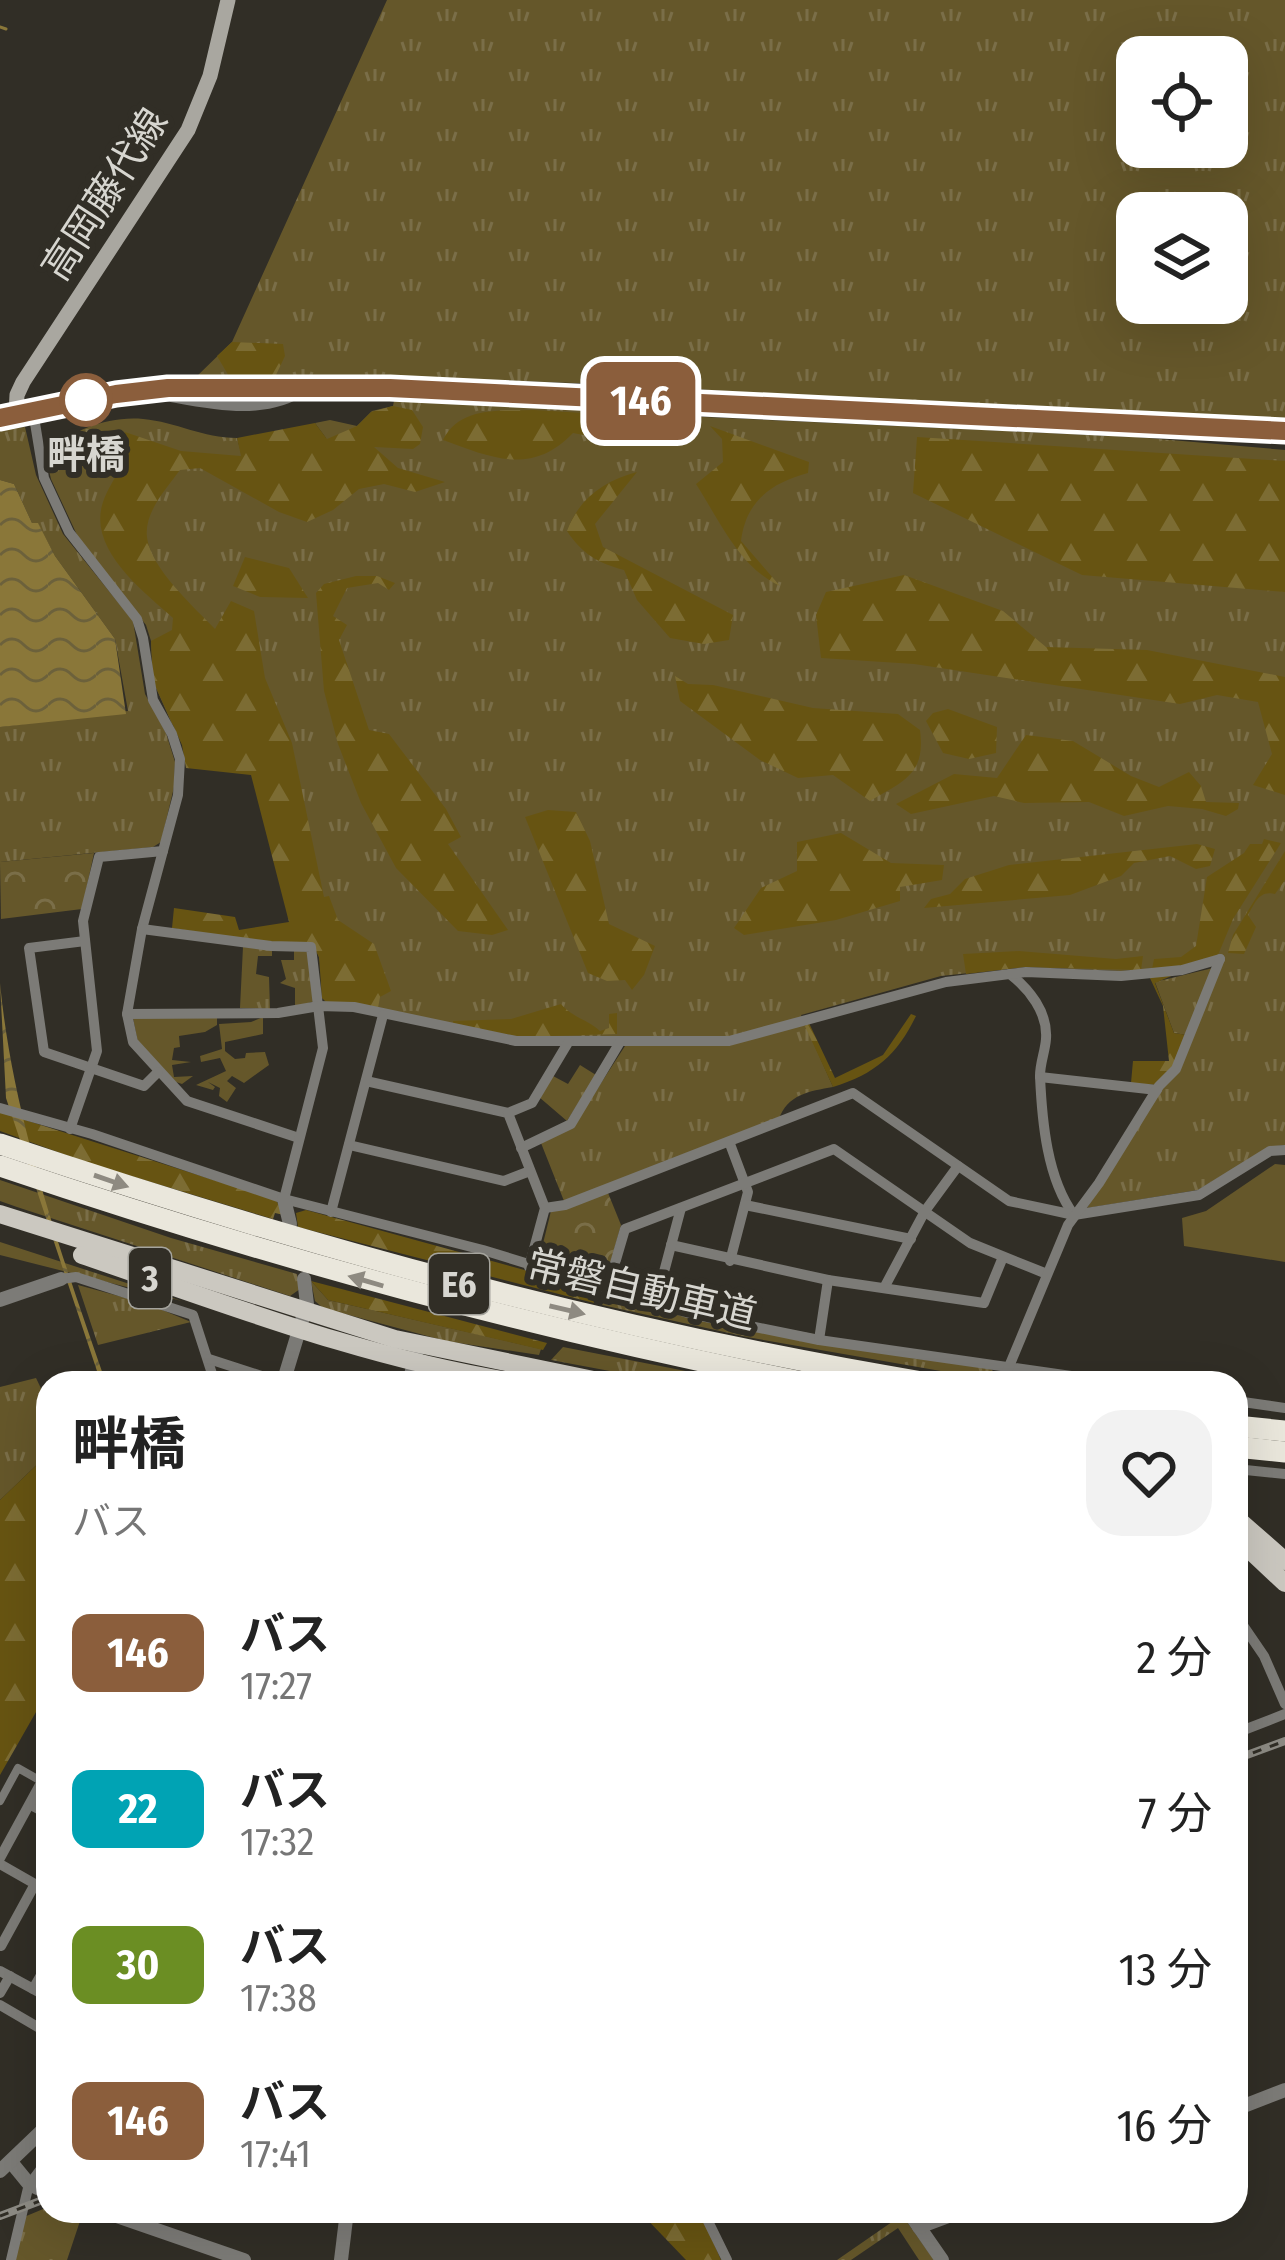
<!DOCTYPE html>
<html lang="ja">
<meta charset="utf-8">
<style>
:root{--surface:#fff;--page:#f2f2f2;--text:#222;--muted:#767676}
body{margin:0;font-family:"Fira Sans Condensed","Noto Sans JP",sans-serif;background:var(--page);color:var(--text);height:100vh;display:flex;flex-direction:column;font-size:45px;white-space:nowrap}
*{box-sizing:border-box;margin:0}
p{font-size:39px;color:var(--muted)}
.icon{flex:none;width:66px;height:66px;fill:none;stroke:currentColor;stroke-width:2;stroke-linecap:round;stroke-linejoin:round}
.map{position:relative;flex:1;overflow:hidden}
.panel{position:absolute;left:36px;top:1371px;width:1212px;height:852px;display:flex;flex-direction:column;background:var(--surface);border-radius:36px;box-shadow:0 12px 48px #0002}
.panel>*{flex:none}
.badge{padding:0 24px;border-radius:18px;font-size:42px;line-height:78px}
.controls{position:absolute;left:1116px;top:36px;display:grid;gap:24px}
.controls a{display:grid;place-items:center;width:132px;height:132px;border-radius:24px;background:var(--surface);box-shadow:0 12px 48px #0002;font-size:60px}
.map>.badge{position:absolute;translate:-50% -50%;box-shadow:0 0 0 6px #fff}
.round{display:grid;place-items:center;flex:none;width:126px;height:126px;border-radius:36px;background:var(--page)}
.overview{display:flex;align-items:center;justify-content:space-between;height:204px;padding:0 36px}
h1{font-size:57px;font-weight:700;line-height:90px}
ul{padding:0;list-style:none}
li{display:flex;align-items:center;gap:36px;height:156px;padding:0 36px}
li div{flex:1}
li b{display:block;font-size:45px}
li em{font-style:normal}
li .badge{min-width:132px;font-weight:700;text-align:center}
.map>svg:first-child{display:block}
.grass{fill:url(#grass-tufts);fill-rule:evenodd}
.forest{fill:url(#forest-firs)}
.park{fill:url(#park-crowns)}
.garden{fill:#65572a}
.water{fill:url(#water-waves)}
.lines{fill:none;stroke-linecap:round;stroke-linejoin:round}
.stream{stroke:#8a7739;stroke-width:3}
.pedestrian{stroke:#7c7b77;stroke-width:8}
.minor{stroke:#7c7b77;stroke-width:10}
.tertiary{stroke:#7c7b77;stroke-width:14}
.secondary{stroke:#a9a7a0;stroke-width:15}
.primary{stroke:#cbc8c0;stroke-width:18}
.motorway{stroke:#eae7dc;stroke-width:21}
.rail-casing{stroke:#8d8b84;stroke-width:8}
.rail{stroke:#312e26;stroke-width:3;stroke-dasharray:9;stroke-linecap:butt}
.oneway{fill:#8e8a81}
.line-casing{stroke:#fff;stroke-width:27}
.line{stroke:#8b5e3c;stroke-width:18}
.stop-dot{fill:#fff;stroke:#8b5e3c;stroke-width:6}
.labels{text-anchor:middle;stroke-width:12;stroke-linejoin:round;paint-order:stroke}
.shield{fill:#312e26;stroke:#a5a49d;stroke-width:3}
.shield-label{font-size:36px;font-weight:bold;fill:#d7d6d0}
.street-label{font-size:39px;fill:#d7d6d0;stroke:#312e26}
.stop-label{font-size:39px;font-weight:bold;fill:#d7d6d0;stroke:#312e26}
</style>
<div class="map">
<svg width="1285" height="2260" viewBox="0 0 1285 2260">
<defs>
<pattern id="grass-tufts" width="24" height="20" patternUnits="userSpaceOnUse" patternTransform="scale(3)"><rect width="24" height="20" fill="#65572a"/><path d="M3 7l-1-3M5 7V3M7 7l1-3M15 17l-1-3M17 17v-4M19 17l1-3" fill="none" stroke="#7a6e48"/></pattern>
<pattern id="forest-firs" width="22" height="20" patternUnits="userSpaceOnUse" patternTransform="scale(3)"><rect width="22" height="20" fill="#675412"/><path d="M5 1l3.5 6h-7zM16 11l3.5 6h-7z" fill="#7c6c33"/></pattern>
<pattern id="park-crowns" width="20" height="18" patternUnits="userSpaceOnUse" patternTransform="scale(3)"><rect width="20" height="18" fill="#65572a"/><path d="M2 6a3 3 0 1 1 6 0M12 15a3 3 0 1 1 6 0" fill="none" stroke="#7a6e48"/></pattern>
<pattern id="water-waves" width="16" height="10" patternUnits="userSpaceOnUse" patternTransform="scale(3)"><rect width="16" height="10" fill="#8a7739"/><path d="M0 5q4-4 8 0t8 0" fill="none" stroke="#6c613b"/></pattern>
</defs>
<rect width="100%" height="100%" fill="#312e26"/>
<!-- grass -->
<g class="grass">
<path d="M387 0H1285V418L858 403 663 386 343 375 194 379 232 342ZM1137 57H1227V147H1137ZM1137 213H1227V303H1137Z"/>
<path d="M395 396 704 417 1136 437 1285 450V1145L1269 1147 1198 1190 1087 1208 1156 1097 1223 963 1121 971 1025 967 941 976 801 1015 833 1087C809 1091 787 1095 779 1119L564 1201 541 1143 572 1128 625 1046 520 1037 322 998C321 980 324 952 309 940L270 764 172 724 153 681 151 641 146 625 78 537 51 479 44 449C77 431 105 416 143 419 176 422 203 438 237 438L242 456 326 438 315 423 330 420 357 426 372 411 393 406Z"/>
<polygon points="25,427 36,475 63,534 133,621 145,694 166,733 175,762 174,787 161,842 153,847 0,862 0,727 128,711 115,639 55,556 38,524 32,523 14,484 0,480 0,430"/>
<polygon points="243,947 272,949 272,956 258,956 256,974 269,977 270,1009 240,1008"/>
<polygon points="294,950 308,952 315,1001 295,1007 295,988 280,983 286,979 281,960 294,960"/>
<polygon points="1213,968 1187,1035 1174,1033 1155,982"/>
<polygon points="580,1065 596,1075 567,1121 539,1097 553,1076 568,1084"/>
<polygon points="0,1180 171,1238 297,1274 300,1289 290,1296 17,1207 0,1201"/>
<polygon points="0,1242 182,1301 0,1255"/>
<polygon points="311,1281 328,1300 541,1349 539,1355 446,1341 323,1308 315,1301"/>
<polygon points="78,1285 148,1304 191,1322 98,1345"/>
<polygon points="609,1295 991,1368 998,1381 747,1337 602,1305"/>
<polygon points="563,1347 747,1383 674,1383 551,1360"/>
<polygon points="36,1378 48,1403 48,1454 0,1500 0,1387"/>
<polygon points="48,2207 48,2211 83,2212 67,2260 15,2260 24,2217"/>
<polygon points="902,2215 934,2260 919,2260 898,2228 851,2260 837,2260"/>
</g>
<!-- forest -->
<g class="forest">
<polygon points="232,342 283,344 285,356 275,377 230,378 217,356"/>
<path d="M393 406 412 410 423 427 420 444 413 449 374 447 398 468 445 482 415 492 384 484 359 489 333 510 307 522 279 512 200 468 180 470C167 488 144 512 147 537 150 568 195 608 215 629L231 601 254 611 265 678 292 743 324 897 329 896 338 920 374 944 391 991 380 997 378 1008 327 1003 322 998 319 957 311 942H259L172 928 174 908 235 917 239 930 289 922 251 775 186 768 182 745 153 681 151 641 172 630 173 618C143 591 87 549 103 502 107 490 115 478 121 467L116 453 125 432 181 451 241 456 237 438 315 423 327 439 357 426 371 412Z"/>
<path d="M534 410 618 415 619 426 599 438 573 433C532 476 492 458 443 440 460 406 500 411 534 410Z"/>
<path d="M710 426 809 462 808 473C771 483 746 501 741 541L780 586C740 568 719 520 696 484L723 462 722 439Z"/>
<polygon points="917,437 1285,461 1285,592 1082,575 913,493"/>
<path d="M637 472 595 524 603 547 733 615 729 640 704 644 670 638 637 600 624 570C598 563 582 554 567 531 579 498 604 481 637 472Z"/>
<polygon points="245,557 289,568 308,598 260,597 233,586"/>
<polygon points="904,575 1003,611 1046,647 1147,650 1285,677 1285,795 1253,785 1272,754 1258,702 1217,695 1180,704 914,664 821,658 816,615 826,592"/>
<polygon points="356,576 377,576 395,583 389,590 378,583 347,588 333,616 347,625 339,640 369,730 389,734 446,809 461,837 448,844 508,930 492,935 458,931 396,868 361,803 338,744 324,691 316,593 324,584"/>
<path d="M675 676 688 684 713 685 813 708 898 714 920 730C926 774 904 781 870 801L833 775 798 778 760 760 680 701Z"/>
<polygon points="948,709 997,727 996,753 969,759 943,753 926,721 933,713"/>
<polygon points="1026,735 1073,741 1131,776 1159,787 1189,772 1201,786 1206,802 1239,803 1238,809 1226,816 1202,809 1168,806 1124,816 1089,802 1024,803 994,796 911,814 896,804 954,774 997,778"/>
<polygon points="548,810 576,812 590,841 609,924 655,946 644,975 632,990 625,980 607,981 588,973 525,817"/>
<polygon points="841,833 891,863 944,865 942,880 900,887 900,901 836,920 744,935 734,928 761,888 797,871 797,842"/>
<polygon points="1264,839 1281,843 1233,919 1218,955 1181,967 1152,969 1154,959 1181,957 1196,946 1207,877 1244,853 1250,844 1262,844"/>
<polygon points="1197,844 1215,849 1210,866 1196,869 1170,856 1134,863 1121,876 1070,895 924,908 931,899 950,894 965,879 1009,865"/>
<path d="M1285 851V880L1275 894C1259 890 1255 903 1248 915L1256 927 1244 954 1228 953 1233 935Z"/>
<polygon points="1019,951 1116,959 1143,956 1141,970 1025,967 966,974 963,954"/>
<polygon points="1176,974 1155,983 1174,1033 1187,1035 1175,1068 1157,1085 1131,1083 1133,1061 1169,1061 1163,1006 1149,976"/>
<path d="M561 1004C573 1018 587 1019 600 1031L609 1028V1014L617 1013V1034L520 1037 453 1024V1021L511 1019Z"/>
<path d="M911 1014 916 1016C897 1055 875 1074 833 1087L803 1022 808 1021 835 1078 883 1055Z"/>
<polygon points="0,1112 276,1200 284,1215 275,1213 273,1219 88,1163 0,1131"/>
<polygon points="306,1210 590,1288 594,1303 298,1227 296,1213"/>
<polygon points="311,1281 547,1343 543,1350 328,1300"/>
<polygon points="48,1454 48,1550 36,1565 40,1705 0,1775 0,1500"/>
<polygon points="639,2211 695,2211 704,2221 721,2260 686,2260"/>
</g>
<!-- park -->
<g class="park">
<polygon points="94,853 82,909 1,919 0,862"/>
<polygon points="608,1193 621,1225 607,1275 603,1278 539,1260 551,1211"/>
</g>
<!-- garden -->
<g class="garden">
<polygon points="217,1017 217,1025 205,1032 179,1036 180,1047 174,1048 172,1060 191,1062 172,1065 174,1077 193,1076 182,1084 176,1082 138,1043 133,1018"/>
<polygon points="263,1017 263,1034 225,1042 225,1051 235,1059 245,1058 246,1053 265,1052 269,1065 244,1083 232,1076 227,1081 236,1088 227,1102 219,1096 220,1088 208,1082 215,1087 213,1090 196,1085 226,1071 220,1058 201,1062 200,1056 222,1049 219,1024 251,1022"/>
<polygon points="1275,1164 1285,1165 1285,1262 1184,1246 1182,1218 1206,1211"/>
</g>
<!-- water -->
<g class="water">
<polygon points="0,480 14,484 32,523 38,523 55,556 115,639 126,714 0,727"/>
<path d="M0 983C13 1120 61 1253 106 1383H101L6 1098Z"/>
</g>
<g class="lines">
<!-- stream -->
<g class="stream">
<polyline points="0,27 6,29"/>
<polyline points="177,1383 206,1373"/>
</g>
<!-- pedestrian -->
<g class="pedestrian">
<polyline points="0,1801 18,1768 48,1785"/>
<polyline points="30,2182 48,2158"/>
</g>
<!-- minor -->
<g class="minor">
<path d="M166 396C210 404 265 417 305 389"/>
<polyline points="33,411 44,478 69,532 137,619 143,638 153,700 172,734 180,759 178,795 142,929 127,1014 133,1042 187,1101 299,1138"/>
<polyline points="142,929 271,946 311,947 323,1048 284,1199"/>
<polyline points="85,941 29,948 44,1052 144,1086 158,1072"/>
<path d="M1010 974C1029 989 1048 1012 1046 1039 1045 1052 1040 1063 1040 1076 1042 1121 1047 1179 1074 1215"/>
<polyline points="127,1014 278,1013 319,1006 354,1007 516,1041 729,1041 946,982 1026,972 1121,976 1182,970 1220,959"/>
<polyline points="1040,1077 1157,1090"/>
<polyline points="366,1081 508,1113 545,1208 529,1267"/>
<polyline points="0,1108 92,1134 284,1199 483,1250 691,1314 819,1340 1120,1383"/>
<polyline points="508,1113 532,1103 569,1041"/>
<polyline points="70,1129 97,1051 83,921 99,857 163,851"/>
<polyline points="730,1144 748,1192 730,1261"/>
<polyline points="349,1145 504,1181 530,1171"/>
<polyline points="521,1148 571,1124 620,1042"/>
<polyline points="745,1205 911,1239"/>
<polyline points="545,1208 565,1205 853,1093 1009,1201 1074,1215 1199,1195 1270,1151 1285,1150"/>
<polyline points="331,1212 383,1015"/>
<polyline points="671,1245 828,1280"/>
<polyline points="61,1279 76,1277 193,1315 215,1383"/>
<polyline points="608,1287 625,1229 834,1149 970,1243 1047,1274"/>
<polyline points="884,1288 925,1211 958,1166"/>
<polyline points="656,1302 681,1208"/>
<polyline points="819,1340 828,1280 984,1303 1003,1257"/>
<polyline points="209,1359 283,1383"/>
<polyline points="1003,1381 1068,1225 1099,1183 1159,1086 1176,1069 1220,959"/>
<polyline points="1236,1401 1285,1408"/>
<polyline points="1236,1469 1285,1474"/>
<polyline points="1236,1615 1264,1656 1285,1704"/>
<polyline points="46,1710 48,1711"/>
<polyline points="1236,1733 1285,1714"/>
<polyline points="31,1805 48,1814"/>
<polyline points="0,1858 48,1770"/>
<polyline points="0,1864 35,1884 1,1946"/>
<polyline points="0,1971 48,1997"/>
<polyline points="33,1989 48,1963"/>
<polyline points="0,1993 10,1976"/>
<polyline points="0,2005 48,2033"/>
<polyline points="703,2211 727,2260"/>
<polyline points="11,2260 29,2184"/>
</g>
<!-- tertiary -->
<g class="tertiary">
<polyline points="284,1199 290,1224"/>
<polyline points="0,1300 61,1279"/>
<polyline points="283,1383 307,1304 304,1279"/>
<polyline points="409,1383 416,1355"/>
<polyline points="1236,2109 1285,2090"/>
<polyline points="11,2162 29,2184 48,2193"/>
<polyline points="0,2171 48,2125"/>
<polyline points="102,2211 244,2260"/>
<polyline points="908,2211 942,2260"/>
<polyline points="919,2227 962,2211"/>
<polyline points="341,2260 347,2211"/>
</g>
<!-- secondary -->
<polyline class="secondary" points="16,414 17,395 23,382 188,130 210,76 228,0"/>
<!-- primary -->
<g class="primary">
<polyline points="0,418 116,394 168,389 390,387 1285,431"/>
<polyline points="0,1214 395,1339 608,1383"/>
<path d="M82 1255C226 1304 369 1360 520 1383"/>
<polyline points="1236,1518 1285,1561"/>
<polyline points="1236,1537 1285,1583"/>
</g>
<!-- motorway -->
<g class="motorway">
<path d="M0 1144C304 1246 612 1331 928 1383"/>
<path d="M0 1166C265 1256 533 1329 807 1383"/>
<polyline points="1236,1426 1285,1431"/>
<polyline points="1236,1447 1285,1452"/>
</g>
<defs>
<g id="rail">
<polyline points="1236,1759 1285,1741"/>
<polyline points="0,2216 48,2198"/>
</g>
</defs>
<!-- rail casing -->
<use href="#rail" class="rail-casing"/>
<!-- rail -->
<use href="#rail" class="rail"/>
</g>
<!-- one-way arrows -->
<defs><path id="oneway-solid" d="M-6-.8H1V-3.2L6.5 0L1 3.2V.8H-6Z" transform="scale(3)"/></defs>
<g class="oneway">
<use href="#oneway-solid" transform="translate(111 1181) rotate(19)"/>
<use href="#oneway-solid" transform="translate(366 1281) rotate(-164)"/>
<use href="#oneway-solid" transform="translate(567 1310) rotate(13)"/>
</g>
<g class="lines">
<defs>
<polyline id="line" points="0,418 116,394 168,388 390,388 1285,431"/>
</defs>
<!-- line casing -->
<use href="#line" class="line-casing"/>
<!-- line -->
<use href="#line" class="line"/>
</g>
<!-- markers -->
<circle class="stop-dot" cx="86" cy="400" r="24"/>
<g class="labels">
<!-- shield labels -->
<g class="shield">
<rect x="129" y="1248" width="42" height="60" rx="9"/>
<rect x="429" y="1254" width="60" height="60" rx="9"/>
</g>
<g class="shield-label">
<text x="150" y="1291">3</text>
<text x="459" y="1297">E6</text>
</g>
<!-- street labels -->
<g class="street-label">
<text transform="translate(104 194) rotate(-57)" y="14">高岡藤代線</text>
<text transform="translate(642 1289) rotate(13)" y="14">常磐自動車道</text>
</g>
<!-- stop labels -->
<g class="stop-label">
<text x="86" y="468">畔橋</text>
</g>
</g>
</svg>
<div class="controls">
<a><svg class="icon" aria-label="locate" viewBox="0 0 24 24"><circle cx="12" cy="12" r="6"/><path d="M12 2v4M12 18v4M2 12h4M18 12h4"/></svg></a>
<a><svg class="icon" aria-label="layers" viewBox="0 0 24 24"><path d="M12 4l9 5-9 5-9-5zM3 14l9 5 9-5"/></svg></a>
</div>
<b class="badge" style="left:641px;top:401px;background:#8b5e3c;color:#fff">146</b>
<section class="panel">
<div class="overview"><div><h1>畔橋</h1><p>バス</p></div><a class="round"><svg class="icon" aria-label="heart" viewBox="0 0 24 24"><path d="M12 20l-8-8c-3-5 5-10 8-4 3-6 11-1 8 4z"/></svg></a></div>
<ul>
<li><span class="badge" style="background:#8b5e3c;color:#fff">146</span><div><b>バス</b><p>17:27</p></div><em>2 分</em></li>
<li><span class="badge" style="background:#00a3b4;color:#fff">22</span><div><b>バス</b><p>17:32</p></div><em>7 分</em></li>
<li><span class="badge" style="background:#6b8e23;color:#fff">30</span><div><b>バス</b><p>17:38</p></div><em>13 分</em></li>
<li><span class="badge" style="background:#8b5e3c;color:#fff">146</span><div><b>バス</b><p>17:41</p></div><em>16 分</em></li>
</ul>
</section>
</div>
